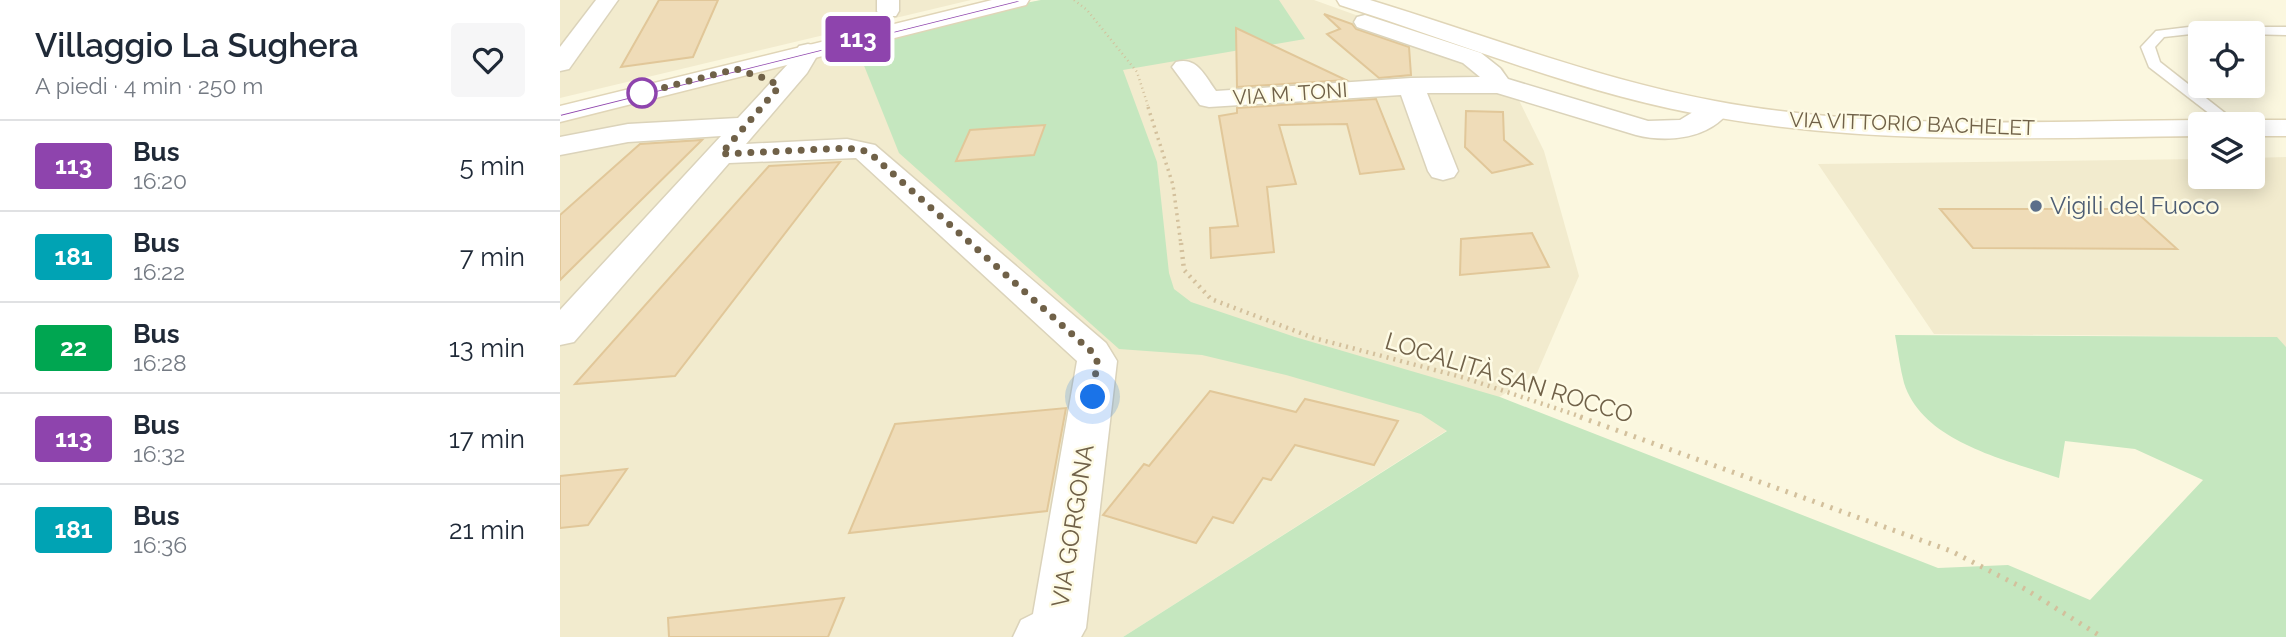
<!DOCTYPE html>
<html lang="it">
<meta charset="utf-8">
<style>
:root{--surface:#fff;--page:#f6f6f7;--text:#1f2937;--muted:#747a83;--line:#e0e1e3}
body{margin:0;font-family:Raleway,sans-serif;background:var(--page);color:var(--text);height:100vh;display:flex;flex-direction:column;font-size:26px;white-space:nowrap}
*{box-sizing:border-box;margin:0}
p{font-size:23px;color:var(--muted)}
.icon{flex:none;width:38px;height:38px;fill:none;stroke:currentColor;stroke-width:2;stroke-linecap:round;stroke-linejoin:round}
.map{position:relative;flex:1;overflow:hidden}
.panel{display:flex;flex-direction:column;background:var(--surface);width:560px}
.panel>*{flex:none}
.badge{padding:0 14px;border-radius:5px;font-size:24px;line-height:46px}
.fabs{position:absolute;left:1628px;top:21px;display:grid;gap:14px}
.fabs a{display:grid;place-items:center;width:77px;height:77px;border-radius:7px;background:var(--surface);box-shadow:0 4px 18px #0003;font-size:35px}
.you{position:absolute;width:35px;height:35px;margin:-18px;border:5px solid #fff;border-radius:50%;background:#1a73e8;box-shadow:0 0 0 10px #1a73e833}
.map>.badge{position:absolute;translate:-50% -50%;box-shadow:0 0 0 4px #fff}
.round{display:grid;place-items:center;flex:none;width:74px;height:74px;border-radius:7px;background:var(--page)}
.summary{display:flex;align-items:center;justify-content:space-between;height:119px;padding:0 35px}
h1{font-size:33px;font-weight:600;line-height:52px}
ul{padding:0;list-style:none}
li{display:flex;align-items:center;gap:21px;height:91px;padding:0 35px;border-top:2px solid var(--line)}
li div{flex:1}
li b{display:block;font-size:26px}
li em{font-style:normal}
li .badge{min-width:77px;font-weight:700;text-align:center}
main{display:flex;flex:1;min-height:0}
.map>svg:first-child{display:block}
.residential{fill:#f2ebce}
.green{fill:#c5e7bf}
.building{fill:#efdcb8;stroke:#e1c799;stroke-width:2}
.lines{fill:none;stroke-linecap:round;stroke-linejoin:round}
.lane-casing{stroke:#dbd3ba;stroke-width:3}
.street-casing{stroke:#dbd3ba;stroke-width:3}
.secondary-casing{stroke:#e0d5b7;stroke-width:3}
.path-far3{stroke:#d3c09c;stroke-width:2.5;stroke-dasharray:1 3.5;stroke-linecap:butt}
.path-far2{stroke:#d3c09c;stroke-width:3.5;stroke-dasharray:2 4.5;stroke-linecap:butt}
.path-far1{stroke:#d3c09c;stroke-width:4.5;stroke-dasharray:2 5;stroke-linecap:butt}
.path{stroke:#d3c09c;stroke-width:5;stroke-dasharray:2.5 7;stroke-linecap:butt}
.lane{fill:#fff;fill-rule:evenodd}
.street{fill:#fff;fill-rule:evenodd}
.secondary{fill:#fff;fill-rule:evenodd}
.line{fill:#8e44ad;stroke:#fff;stroke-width:2}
.walk{stroke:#706148;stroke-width:7;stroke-dasharray:0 12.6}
.stop-dot{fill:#fff;stroke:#8e44ad;stroke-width:3.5}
.service-dot{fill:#5c6f8a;stroke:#fefbe5;stroke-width:2.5}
.labels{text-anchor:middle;stroke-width:5;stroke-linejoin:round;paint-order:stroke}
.far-street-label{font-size:21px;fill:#706148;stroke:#fefbe5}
.service-label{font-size:24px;fill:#4e5e75;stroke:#fefbe5;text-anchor:start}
.street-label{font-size:24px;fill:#706148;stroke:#fefbe5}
</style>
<main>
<section class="panel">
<div class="summary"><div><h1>Villaggio La Sughera</h1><p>A piedi · 4 min · 250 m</p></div><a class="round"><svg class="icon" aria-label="heart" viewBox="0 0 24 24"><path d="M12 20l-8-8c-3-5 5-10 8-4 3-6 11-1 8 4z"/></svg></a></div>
<ul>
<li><span class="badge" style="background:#8e44ad;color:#fff">113</span><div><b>Bus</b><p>16:20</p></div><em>5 min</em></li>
<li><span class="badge" style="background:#00a3b4;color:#fff">181</span><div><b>Bus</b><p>16:22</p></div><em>7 min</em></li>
<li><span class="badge" style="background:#00a651;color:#fff">22</span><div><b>Bus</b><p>16:28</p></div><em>13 min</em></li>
<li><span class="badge" style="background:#8e44ad;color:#fff">113</span><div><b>Bus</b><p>16:32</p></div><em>17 min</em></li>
<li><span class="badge" style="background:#00a3b4;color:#fff">181</span><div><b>Bus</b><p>16:36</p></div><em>21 min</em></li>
</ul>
</section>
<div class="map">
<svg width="1726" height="637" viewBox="0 0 1726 637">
<rect width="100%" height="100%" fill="#fbf7df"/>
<!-- residential -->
<g class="residential">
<polygon points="0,0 411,0 0,98"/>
<polygon points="481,0 754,0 943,68 984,151 1019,276 977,373 563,637 0,637 0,121"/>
<polygon points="1726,157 1726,347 1716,337 1374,334 1258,164 1640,159 1640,177 1692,177 1692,158"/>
</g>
<!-- green -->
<path class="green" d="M481 0H719L745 39 563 70 597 162 609 273 614 289 631 302 735 337 940 397 1378 568 1448 565 1530 600 1643 480 1575 449 1505 441 1499 478C1448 460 1363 443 1344 383 1340 368 1338 351 1335 335L1717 337 1726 347V637H563L887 431 861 414 726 375 642 355 559 349 339 153 295 43 385 18Z"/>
<!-- building -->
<g class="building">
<polygon points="99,0 158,0 133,57 61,67"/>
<polygon points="764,14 792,24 796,29 849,47 851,75 819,78 767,34 780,29"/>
<polygon points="676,28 786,80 677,87"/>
<polygon points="816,99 844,169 800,174 787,124 719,125 736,184 707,187 714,252 651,258 650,228 678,226 659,116 677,113 677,108"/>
<polygon points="906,111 943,112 944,140 972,164 932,173 905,147"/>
<polygon points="485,125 474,155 396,161 410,130"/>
<polygon points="142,140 0,280 0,215 80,144"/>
<polygon points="280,162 115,376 15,384 209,166"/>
<polygon points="1380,209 1573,209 1617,249 1413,248"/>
<polygon points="972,233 989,267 900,275 901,239"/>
<polygon points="650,391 736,412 745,399 838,421 814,465 735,445 711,480 703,478 673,523 653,517 636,543 543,515 584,464 589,466"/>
<polygon points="506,408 487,511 289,533 335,424"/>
<polygon points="67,469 28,525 0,528 0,476"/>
<polygon points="284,598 268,637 109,637 108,618"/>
</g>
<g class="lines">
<defs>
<polygon id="lane" points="1629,27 1726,27 1726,35 1640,33 1604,37 1595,47 1600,62 1679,124 1663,124 1589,67 1581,47 1596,31"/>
<g id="street">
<polygon points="36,0 58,0 9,69 0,71 0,47"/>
<polygon points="317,0 339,0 339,11 336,16 320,16 317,11"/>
<path d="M805 15 921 53 940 68 948 79 1088 121 1120 120 1146 104 1156 102 1166 104 1170 110C1150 139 1107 143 1076 135L937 93H867L898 171 894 177 883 180 872 177 868 171 841 95 649 107 640 105 612 67 616 62C637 56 645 76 656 91L851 78 920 77 903 63 797 27 794 22 797 17Z"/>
<polygon points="248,44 257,46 260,51 247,73 186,144 287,139 315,145 546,343 557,361 526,628 521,637 453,637 461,620 473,614 517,361 296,158 169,163 14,342 0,345 0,310 161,136 68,142 0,155 0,137 68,124 178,118 228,64 239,46"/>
</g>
<g id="secondary">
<polygon points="432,0 469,0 466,5 0,122 0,106"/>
<path d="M777 0H810C925 35 1037 79 1155 101 1314 131 1479 121 1640 120L1652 124H1640V136C1480 138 1318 145 1160 118 1029 97 906 45 780 5Z"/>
<polygon points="1692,120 1726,120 1726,136 1692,136 1692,124 1680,124"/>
</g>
</defs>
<!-- lane casing -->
<use href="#lane" class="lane-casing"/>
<!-- street casing -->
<use href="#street" class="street-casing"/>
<!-- secondary casing -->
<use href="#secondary" class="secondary-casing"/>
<!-- path-far3 -->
<polyline class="path-far3" points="514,0 527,10 577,72 589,109"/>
<!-- path-far2 -->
<polyline class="path-far2" points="588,107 613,185 621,245"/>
<!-- path-far1 -->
<polyline class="path-far1" points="621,243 624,270 651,299 754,338 905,378 1025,418"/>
<!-- path -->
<polyline class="path" points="1020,417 1391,551 1465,589 1542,637"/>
<!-- lane -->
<use href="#lane" class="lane"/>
<!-- street -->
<use href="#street" class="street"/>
<!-- secondary -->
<use href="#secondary" class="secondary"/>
</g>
<!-- line -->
<polygon class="line" points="458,0 461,2 0,117 0,114"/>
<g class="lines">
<!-- walk -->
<polyline class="walk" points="82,93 75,95 176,69 210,80 219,87 161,154 287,148 305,151 312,155 532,352 537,361 533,397"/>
</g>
<!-- markers -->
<circle class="stop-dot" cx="82" cy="93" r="14"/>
<circle class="service-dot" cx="1476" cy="206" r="7"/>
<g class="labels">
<!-- far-street labels -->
<g class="far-street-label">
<text transform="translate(730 94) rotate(-4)" y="7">VIA M. TONI</text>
<text transform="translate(1352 124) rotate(2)" y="7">VIA VITTORIO BACHELET</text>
</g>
<!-- service labels -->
<g class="service-label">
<text x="1490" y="214">Vigili del Fuoco</text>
</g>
<!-- street labels -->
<g class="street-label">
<text transform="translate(949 378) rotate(17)" y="8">LOCALITÀ SAN ROCCO</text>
<text transform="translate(513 526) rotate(-81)" y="8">VIA GORGONA</text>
</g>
</g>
</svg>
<div class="fabs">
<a><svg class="icon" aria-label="locate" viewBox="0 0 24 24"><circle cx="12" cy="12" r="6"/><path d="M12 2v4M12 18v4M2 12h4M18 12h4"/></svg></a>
<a><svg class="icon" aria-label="layers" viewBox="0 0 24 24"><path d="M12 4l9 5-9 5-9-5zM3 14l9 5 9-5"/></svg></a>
</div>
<div class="you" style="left:533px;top:397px"></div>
<b class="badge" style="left:298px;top:39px;background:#8e44ad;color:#fff">113</b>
</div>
</main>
